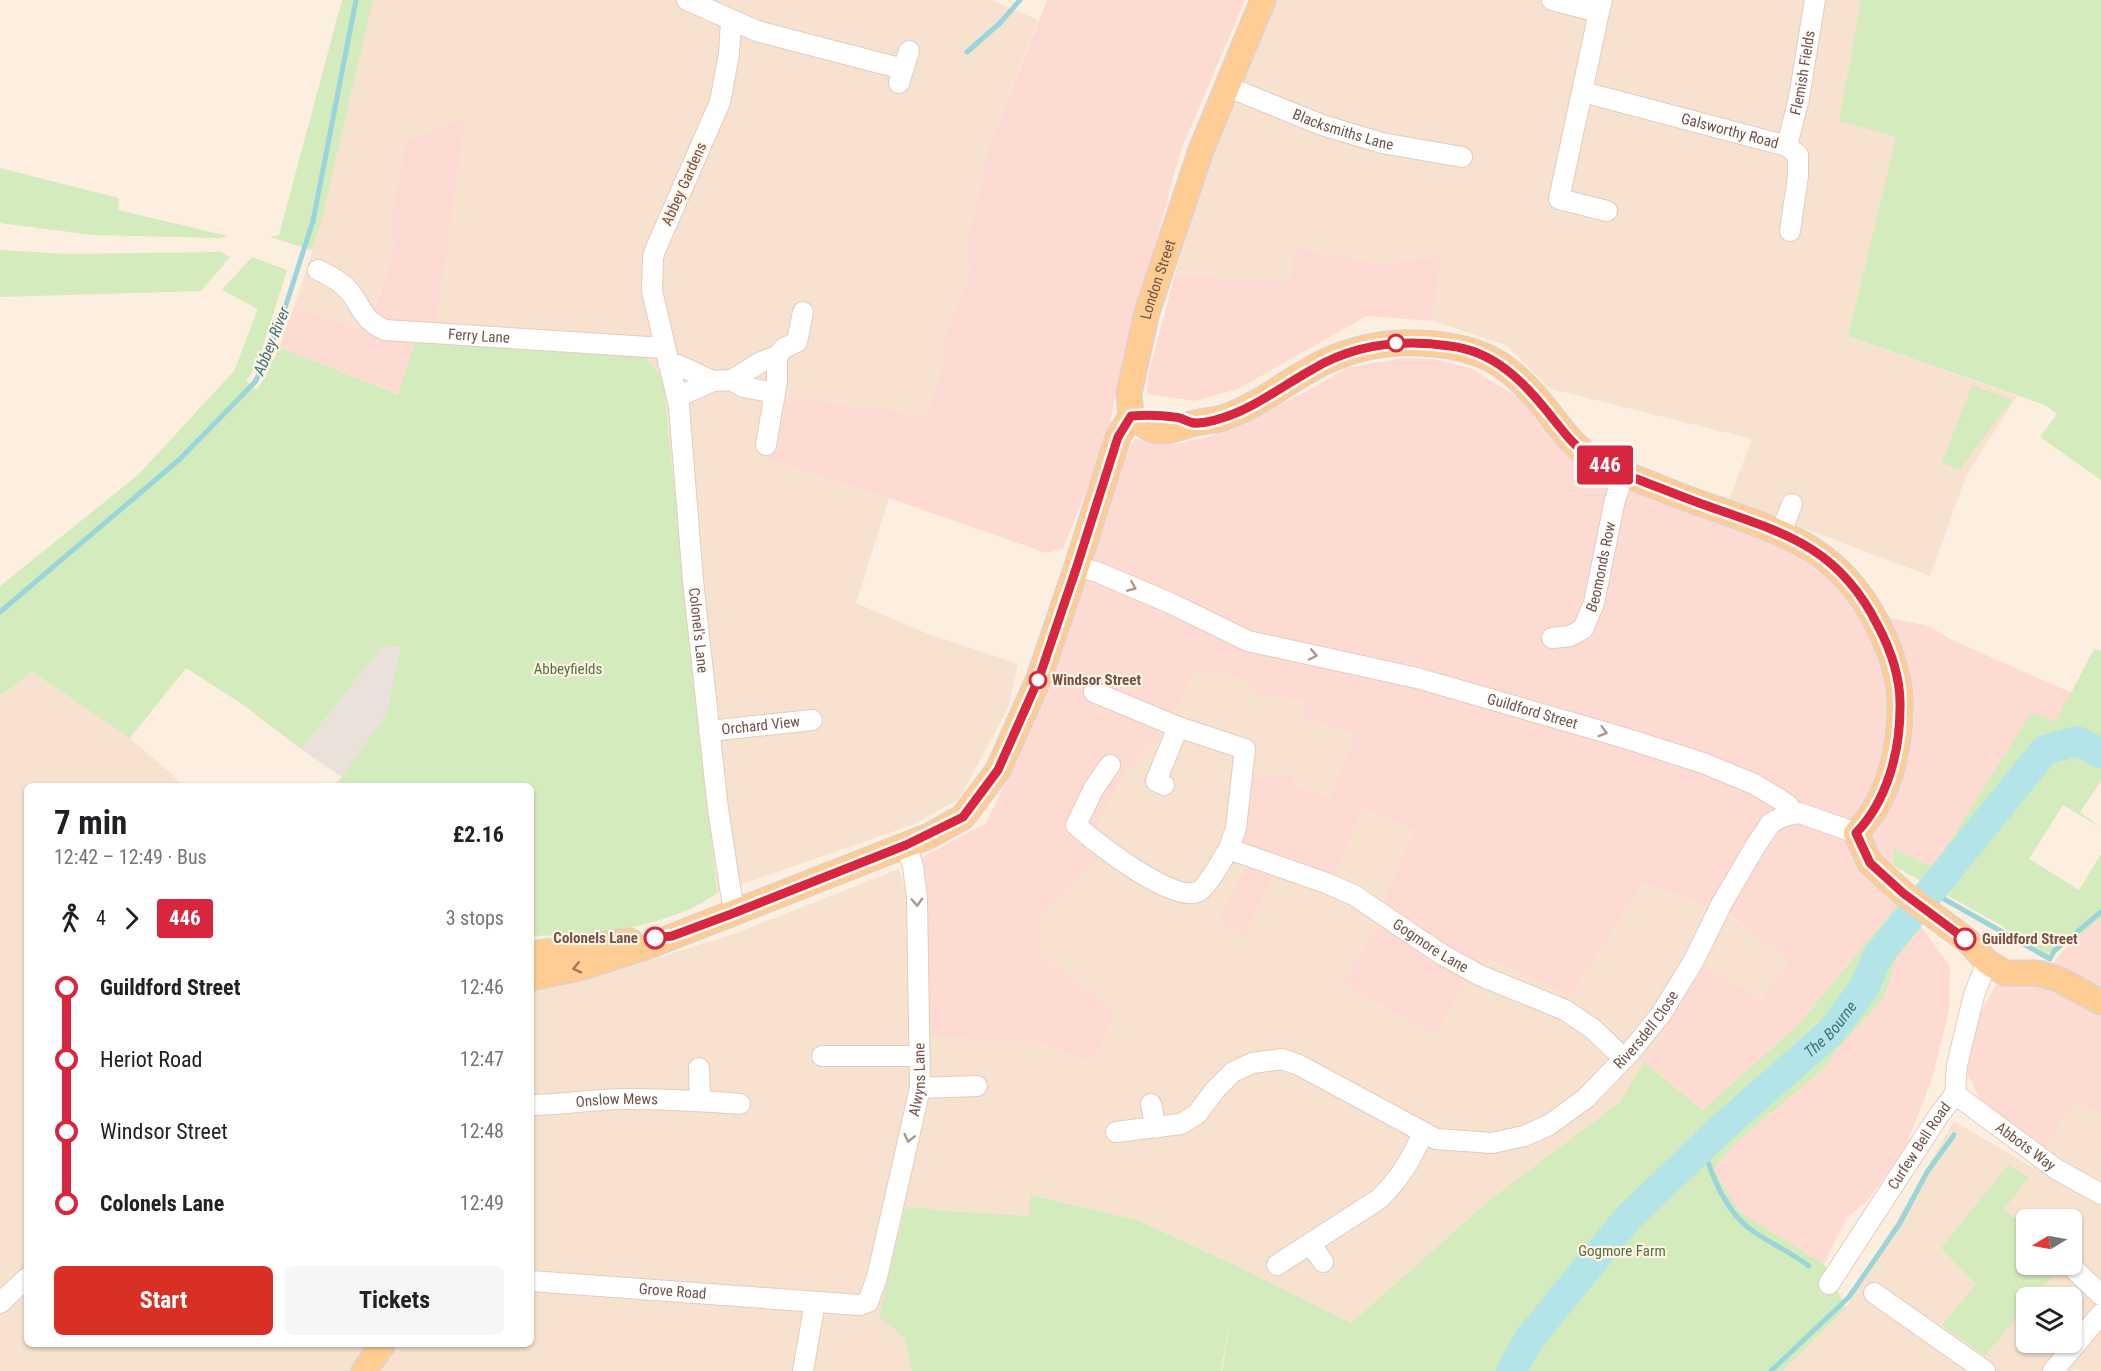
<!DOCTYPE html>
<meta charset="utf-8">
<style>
:root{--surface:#fff;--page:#f6f6f6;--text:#202124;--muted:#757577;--accent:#d93025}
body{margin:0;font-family:"Roboto Condensed",sans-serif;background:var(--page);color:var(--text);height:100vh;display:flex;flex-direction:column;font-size:22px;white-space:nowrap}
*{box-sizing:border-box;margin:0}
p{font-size:20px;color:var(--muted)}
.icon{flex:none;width:33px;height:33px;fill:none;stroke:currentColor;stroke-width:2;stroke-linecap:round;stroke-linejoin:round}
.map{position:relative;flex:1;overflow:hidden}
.side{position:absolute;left:24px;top:783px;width:510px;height:564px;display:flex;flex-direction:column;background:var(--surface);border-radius:9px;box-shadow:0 2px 4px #0004}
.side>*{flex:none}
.badge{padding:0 12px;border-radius:4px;font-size:21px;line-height:39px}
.needle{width:39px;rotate:260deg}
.controls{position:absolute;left:2016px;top:1209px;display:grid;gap:12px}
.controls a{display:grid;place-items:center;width:66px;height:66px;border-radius:9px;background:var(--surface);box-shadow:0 2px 4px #0004;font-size:30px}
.map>.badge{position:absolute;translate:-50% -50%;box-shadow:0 0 0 3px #fff}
.legs{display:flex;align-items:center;gap:9px;height:66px;padding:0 30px;font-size:20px}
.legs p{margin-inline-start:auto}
.summary{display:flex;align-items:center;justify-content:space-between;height:102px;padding:0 30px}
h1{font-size:33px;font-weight:700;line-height:45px}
.action{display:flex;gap:12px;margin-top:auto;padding:12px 30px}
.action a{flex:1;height:69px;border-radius:9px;background:var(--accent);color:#fff;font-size:24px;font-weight:700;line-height:69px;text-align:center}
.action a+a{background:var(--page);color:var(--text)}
ul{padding:0 30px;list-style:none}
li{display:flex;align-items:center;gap:21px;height:72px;font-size:22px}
li i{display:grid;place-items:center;width:9px;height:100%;margin:0 8px;background:currentColor}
li i::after{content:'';width:15px;height:15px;margin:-8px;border:4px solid;border-radius:50%;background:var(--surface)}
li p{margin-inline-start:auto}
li:first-child i{background:linear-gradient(#0000 50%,currentColor 0)}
li:last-child i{background:linear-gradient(currentColor 50%,#0000 0)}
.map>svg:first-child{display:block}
.residential{fill:#f7e2d0;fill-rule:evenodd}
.commercial{fill:#fedbd2}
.industrial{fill:#ebe1db}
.green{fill:#d4ebbd}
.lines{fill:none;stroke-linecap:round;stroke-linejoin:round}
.stream{stroke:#99d5d9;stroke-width:5}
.river{stroke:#b3e4e7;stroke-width:30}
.minor-casing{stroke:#e3ccbe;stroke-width:22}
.major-casing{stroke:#dbd2cf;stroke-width:27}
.minor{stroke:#fff;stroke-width:20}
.major{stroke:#ffcd94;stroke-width:24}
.oneway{stroke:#ac9790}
.oneway2{stroke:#9e775d}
.line-1-casing{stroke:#fff;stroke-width:14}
.line-1{stroke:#d7263d;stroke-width:9}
.stop-1-dot{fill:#fff;stroke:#d7263d;stroke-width:3}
.labels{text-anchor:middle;stroke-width:4.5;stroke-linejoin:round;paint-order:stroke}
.street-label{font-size:15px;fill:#745246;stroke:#fff3e6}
.park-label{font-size:15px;fill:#52753b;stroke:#fff3e6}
.stop-label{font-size:15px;font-weight:bold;fill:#745246;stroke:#fff3e6;text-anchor:start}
.water-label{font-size:16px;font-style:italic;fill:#3a767b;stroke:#fff3e6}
</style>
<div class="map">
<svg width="2101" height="1371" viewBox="0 0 2101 1371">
<rect width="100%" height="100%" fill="#fdefdf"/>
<!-- residential -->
<g class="residential">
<polygon points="373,0 991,0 1038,20 989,146 981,187 973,267 940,348 946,356 926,417 784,397 770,460 889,498 856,603 926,633 1018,664 1008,708 959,799 912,825 717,893 663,379 645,357 436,325 466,118 390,226 394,247 365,333 294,307 321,224"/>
<polygon points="1276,0 1861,0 1839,121 1896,137 1848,336 2017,396 1966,476 1930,576 1729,500 1752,439 1551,389 1506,345 1433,321 1438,257 1377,263 1294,247 1290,281 1175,275 1206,171"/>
<polygon points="1195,665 1220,675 1222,672 1305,700 1303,722 1317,724 1318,720 1355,734 1332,797 1292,785 1219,920 1244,935 1276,872 1334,876 1363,809 1414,830 1384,897 1376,928 1362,952 1434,1035 1466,982 1485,958 1571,996 1643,883 1729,916 1791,961 1761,1001 1703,966 1620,1102 1492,1198 1351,1323 1239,1267 1137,1220 1032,1195 1030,1216 934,1210 919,1207 904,1337 912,1371 0,1371 0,696 32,672 130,738 173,775 182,786 27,786 27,1344 531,1344 531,992 598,976 731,935 899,869 904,885 906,896 911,1017 926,1036 1039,1043 1093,1063 1116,1012 1043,956 1039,944 1043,914 1067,893 1088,866 1099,858 1097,824 1121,777 1167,729"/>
<path d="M2073 1101 2101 1112V1371H2081L2075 1368 2072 1371H1782L1846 1308 1954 1121 2032 1167ZM2026 1220H2072V1264H2026ZM2026 1298H2072V1342H2026Z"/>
</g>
<!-- commercial -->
<g class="commercial">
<polygon points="1047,0 1245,0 1180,153 1117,386 1108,435 1063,549 1046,553 889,498 769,460 768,450 784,397 926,416 946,356 940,348 972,268 965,258 989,146"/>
<polygon points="466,118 436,325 396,322 371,318 394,247 390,226 407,141"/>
<polygon points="1294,247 1377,263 1439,257 1433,321 1367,316 1238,389 1194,401 1147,394 1148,375 1175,275 1290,281"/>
<polygon points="294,307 391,341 416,340 399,394 279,347"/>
<polygon points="1403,358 1434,359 1472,369 1524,401 1578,466 1769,538 1824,569 1859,612 1929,626 1950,639 2072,693 2056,721 2031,714 1933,867 1892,849 1897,905 1799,1024 1702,1110 1644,1062 1703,966 1761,1000 1790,961 1729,915 1643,883 1571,996 1485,958 1466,982 1435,1035 1343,983 1376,928 1384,897 1414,830 1363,809 1334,877 1276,872 1244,936 1218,920 1249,862 1243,835 1253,773 1292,775 1293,785 1331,797 1355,734 1318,721 1317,724 1302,722 1305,700 1259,696 1251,683 1223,672 1220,676 1196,666 1167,729 1121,777 1098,824 1099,858 1088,866 1067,893 1043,914 1039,944 1043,956 1116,1012 1093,1063 1039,1043 926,1036 917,860 986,823 1014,766 1128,446 1135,439 1177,444 1210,436 1248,420 1319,385 1346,368"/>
<polygon points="2101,917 2101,986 2051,966 2069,944"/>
<polygon points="1922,928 1950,966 1949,1011 1933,1076 1905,1148 1870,1198 1847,1218 1824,1264 1739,1211 1712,1168 1736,1143 1826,1067 1833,1052 1883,1000 1898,954"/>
<polygon points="2026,977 2101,1008 2101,1112 2073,1102 2046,1147 1980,1101 1967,1072 1969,1034 1997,983"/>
</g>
<!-- industrial -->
<polygon class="industrial" points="383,645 402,649 386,715 342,777 301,749"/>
<!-- green -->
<g class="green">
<polygon points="342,0 373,0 321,224 312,250 270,237 279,235"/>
<polygon points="1861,0 2101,0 2101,480 2040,437 2057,414 2045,405 1848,336 1896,137 1839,121"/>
<polygon points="0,168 119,198 118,210 228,236 220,238 93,235 0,223"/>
<polygon points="0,250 67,254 221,252 230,257 201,291 0,297"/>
<path d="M252 257 287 270 257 365 246 381 256 390 265 378 279 347 398 394 416 340 645 357 663 379 717 893C687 916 633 929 596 933 574 936 552 935 531 936V786H335L386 715 401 648 383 645 301 749 242 704 186 668 130 738 32 672 0 696V586L138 475 234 371 258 309 222 290Z"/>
<polygon points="1972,385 2012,400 1960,469 1942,463"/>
<polygon points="2094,649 2101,651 2101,781 2080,812 2101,828 2063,805 2029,859 2079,890 2101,854 2101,917 2075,940 2082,924 2047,955 1997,923 1894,866 1892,848 1933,867 2031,713 2056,721"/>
<polygon points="1897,905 1922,928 1898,954 1883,1000 1834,1052 1826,1067 1736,1143 1713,1168 1739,1211 1824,1264 1846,1308 1782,1371 1222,1371 1233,1302 1221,1371 912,1371 904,1337 879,1317 905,1209 919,1207 934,1210 1029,1216 1031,1195 1137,1220 1239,1267 1351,1323 1492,1198 1620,1102 1644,1062 1702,1110 1799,1024"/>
<polygon points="2008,1165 2029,1177 2004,1209 2026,1228 2026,1264 2062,1265 2034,1297 2026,1298 2026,1306 1985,1356 1942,1325 1976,1284 1941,1248"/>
</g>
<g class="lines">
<!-- stream -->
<g class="stream">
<polyline points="967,52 1000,23 1020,0"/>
<polyline points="0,612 180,459 255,382 262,369 286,305 313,221 356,0"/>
<polyline points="1930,891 2050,959 2054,951 2101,912"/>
<path d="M1703 1146C1712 1177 1726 1213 1754 1232 1772 1244 1792 1253 1809 1266"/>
<polyline points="1771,1371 1849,1297 1900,1223 1927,1172 1954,1135"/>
</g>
<!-- river -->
<path class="river" id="s1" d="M1511 1371 1529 1339 1628 1218 1723 1127 1831 1032 1864 988 1877 957 2045 750 2077 741 2101 753"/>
<defs>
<g id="minor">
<polyline points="687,0 757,31 903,69"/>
<polyline points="1552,0 1599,12 1602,0"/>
<polyline points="1599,12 1559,199 1607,211"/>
<path id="s2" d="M731 21 729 54 720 102 657 246 653 257 652 291 679 406 693 581 718 809 734 913"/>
<polyline points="899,83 909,51"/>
<path id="s3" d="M1228 87 1322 125 1382 143 1462 157"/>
<path id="s4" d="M1583 92 1787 146 1798 155V176L1790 231"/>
<path id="s5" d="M1787 146 1799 98 1815 0"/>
<path id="s6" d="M318 270C330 276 342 282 350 292 363 309 363 320 385 330L664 348"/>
<polyline points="668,363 678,365 713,381"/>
<polyline points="732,380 744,387 775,393"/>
<polyline points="677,397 713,381 732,380 761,362 777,356 784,348 797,342 803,312"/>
<polyline points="766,445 777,381 777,356"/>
<polyline points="1781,532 1792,504"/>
<path id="s7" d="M1077 566 1097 572 1170 603 1248 641 1417 678 1625 738 1703 763 1754 784 1779 799 1788 805 1793 813"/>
<path id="s8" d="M1552 638 1570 636 1583 629 1594 603 1615 500 1624 474"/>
<polyline points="1094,692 1178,727 1245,749 1236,828 1229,849"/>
<path id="s9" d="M709 731 812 720"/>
<path id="s10" d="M1110 765 1094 788 1076 825C1093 841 1176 906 1199 891 1210 884 1221 860 1229 849L1326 883 1354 895 1441 954 1479 975 1565 1010 1593 1029 1624 1059"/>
<polyline points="1164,785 1156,781 1178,727"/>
<polyline points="822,1056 919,1056"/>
<polyline points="699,1068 700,1101"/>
<polyline points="920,1088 977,1086"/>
<path id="s11" d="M1955 1094 2056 1169 2101 1194"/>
<polyline points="1151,1104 1156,1128"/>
<path id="s12" d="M531 1105C562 1105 593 1099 624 1099 663 1099 701 1101 740 1104"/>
<path id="s13" d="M1116 1132 1181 1124 1197 1114 1215 1090 1233 1072 1252 1063 1282 1059 1299 1065 1436 1139 1492 1143 1524 1136 1549 1125 1586 1098 1632 1050 1661 1014 1693 962 1721 905 1756 845 1771 823 1784 816 1800 813 1856 833"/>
<polyline points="1311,1244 1323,1262"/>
<polyline points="2069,1264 2101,1295"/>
<path d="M1277 1265 1379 1199C1398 1181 1413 1157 1423 1132"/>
<path id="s14" d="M531 1281 860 1305 868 1302 877 1277 920 1088 917 897 913 866 906 845"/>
<path id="s15" d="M1829 1284 1939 1115 1955 1094 1957 1065 1974 995 1987 962"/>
<polyline points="1874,1293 1985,1371"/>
<polyline points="0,1303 27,1278"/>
<polyline points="803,1371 815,1302"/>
<polyline points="2053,1371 2101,1314"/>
</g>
<g id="major">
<path d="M1131 416C1138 421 1146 428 1154 430 1169 433 1178 428 1191 424 1201 421 1213 421 1223 418 1260 405 1290 379 1324 362 1354 348 1387 341 1420 343 1480 346 1509 362 1546 409 1559 426 1572 445 1590 457 1608 469 1630 476 1650 484 1673 493 1695 502 1717 509 1790 535 1839 550 1877 623 1890 649 1901 678 1900 707 1900 752 1888 800 1856 833L1870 863 1903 893 1968 941 1987 962 2005 973H2038L2058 979 2101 1002"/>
<polyline points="531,954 630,941"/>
<path id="s16" d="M531 978 583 967 646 947 929 836 963 817 998 770 1039 678 1077 566 1118 437 1131 416 1129 393 1147 312 1201 150 1263 0"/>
<polyline points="364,1371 383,1344"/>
</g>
</defs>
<!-- minor casing -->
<use href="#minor" class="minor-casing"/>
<!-- major casing -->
<use href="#major" class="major-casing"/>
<!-- minor -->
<use href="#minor" class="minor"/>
<!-- major -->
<use href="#major" class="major"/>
</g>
<!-- one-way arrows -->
<defs><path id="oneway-chevron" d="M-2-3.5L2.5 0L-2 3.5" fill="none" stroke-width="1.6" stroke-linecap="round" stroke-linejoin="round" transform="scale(1.5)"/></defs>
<g class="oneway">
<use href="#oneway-chevron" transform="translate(1132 587) rotate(23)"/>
<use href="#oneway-chevron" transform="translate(1313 655) rotate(12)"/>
<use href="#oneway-chevron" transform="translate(1603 732) rotate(16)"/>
<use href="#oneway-chevron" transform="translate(917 902) rotate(87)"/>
<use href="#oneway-chevron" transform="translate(909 1138) rotate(103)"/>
</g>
<use class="oneway2" href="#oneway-chevron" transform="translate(577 968) rotate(167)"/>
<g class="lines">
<defs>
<path id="line-1" d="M655 938 672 936 734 913 906 845 963 817 998 770 1039 678 1077 566 1118 437 1131 416C1145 415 1160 415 1174 417 1180 417 1184 420 1190 422 1197 425 1213 421 1222 418 1253 409 1284 385 1313 369 1355 344 1402 339 1450 346 1494 351 1524 382 1550 415 1563 431 1575 448 1592 458 1609 469 1629 476 1647 483 1671 492 1695 502 1719 510 1791 535 1840 551 1877 624 1891 650 1901 678 1900 708 1900 752 1887 801 1856 833L1870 863 1903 893 1965 939"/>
</defs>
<!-- line-1 casing -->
<use href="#line-1" class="line-1-casing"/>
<!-- line-1 -->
<use href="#line-1" class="line-1"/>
</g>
<!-- markers -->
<g class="stop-1-dot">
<circle cx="1396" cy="343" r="8"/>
<circle cx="1038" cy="680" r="8"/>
<circle cx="655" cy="938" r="10"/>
<circle cx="1965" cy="939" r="10"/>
</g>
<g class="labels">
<!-- street labels -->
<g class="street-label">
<text dy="5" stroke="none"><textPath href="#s5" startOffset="75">Flemish Fields</textPath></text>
<text dy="5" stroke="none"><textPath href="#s3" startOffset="123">Blacksmiths Lane</textPath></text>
<text dy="5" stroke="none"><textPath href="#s4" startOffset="152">Galsworthy Road</textPath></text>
<text transform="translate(684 184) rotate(-66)" y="5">Abbey Gardens</text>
<text dy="5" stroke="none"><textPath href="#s16" startOffset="1040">London Street</textPath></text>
<text dy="5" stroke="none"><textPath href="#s6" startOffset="186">Ferry Lane</textPath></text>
<text dy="5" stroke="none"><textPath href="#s8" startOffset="98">Beomonds Row</textPath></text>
<text dy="5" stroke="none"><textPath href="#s2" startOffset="628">Colonel's Lane</textPath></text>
<text dy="5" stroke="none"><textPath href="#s7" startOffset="480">Guildford Street</textPath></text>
<text dy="5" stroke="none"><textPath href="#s9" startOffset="52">Orchard View</textPath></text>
<text dy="5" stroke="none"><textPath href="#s10" startOffset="490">Gogmore Lane</textPath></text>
<text dy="5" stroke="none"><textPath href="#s13" startOffset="618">Riversdell Close</textPath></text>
<text dy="5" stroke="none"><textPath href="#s14" startOffset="567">Alwyns Lane</textPath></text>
<text dy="5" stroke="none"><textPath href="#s12" startOffset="86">Onslow Mews</textPath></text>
<text dy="5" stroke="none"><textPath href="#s15" startOffset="165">Curfew Bell Road</textPath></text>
<text dy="5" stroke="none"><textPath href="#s11" startOffset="88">Abbots Way</textPath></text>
<text dy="5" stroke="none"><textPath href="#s14" startOffset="142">Grove Road</textPath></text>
</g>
<!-- park labels -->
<g class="park-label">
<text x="568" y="674">Abbeyfields</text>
<text x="1622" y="1256">Gogmore Farm</text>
</g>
<!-- stop labels -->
<g class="stop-label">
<text x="1052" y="685">Windsor Street</text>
<text x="638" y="943" text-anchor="end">Colonels Lane</text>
<text x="1982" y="944">Guildford Street</text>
</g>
<!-- water labels -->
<g class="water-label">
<text transform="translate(271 341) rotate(-68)" y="6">Abbey River</text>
<text dy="6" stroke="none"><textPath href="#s1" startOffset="470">The Bourne</textPath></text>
</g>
</g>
</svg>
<div class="controls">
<a><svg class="needle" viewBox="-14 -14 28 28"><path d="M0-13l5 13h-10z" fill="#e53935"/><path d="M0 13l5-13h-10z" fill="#757577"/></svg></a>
<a><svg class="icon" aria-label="layers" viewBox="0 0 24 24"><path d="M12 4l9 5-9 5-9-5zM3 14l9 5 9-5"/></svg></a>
</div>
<b class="badge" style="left:1605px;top:465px;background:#d7263d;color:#fff">446</b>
<section class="side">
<div class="summary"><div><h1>7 min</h1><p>12:42 – 12:49 · Bus</p></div><b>£2.16</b></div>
<div class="legs"><svg class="icon" aria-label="walk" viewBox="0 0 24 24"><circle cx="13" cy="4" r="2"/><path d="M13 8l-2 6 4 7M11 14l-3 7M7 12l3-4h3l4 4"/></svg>4<svg class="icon" aria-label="forward" viewBox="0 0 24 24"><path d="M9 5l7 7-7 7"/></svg><b class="badge" style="background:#d7263d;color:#fff">446</b><p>3 stops</p></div>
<ul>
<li><i style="color:#d7263d"></i><b>Guildford Street</b><p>12:46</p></li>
<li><i style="color:#d7263d"></i><span>Heriot Road</span><p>12:47</p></li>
<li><i style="color:#d7263d"></i><span>Windsor Street</span><p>12:48</p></li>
<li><i style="color:#d7263d"></i><b>Colonels Lane</b><p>12:49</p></li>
</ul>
<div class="action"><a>Start</a><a>Tickets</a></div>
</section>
</div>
